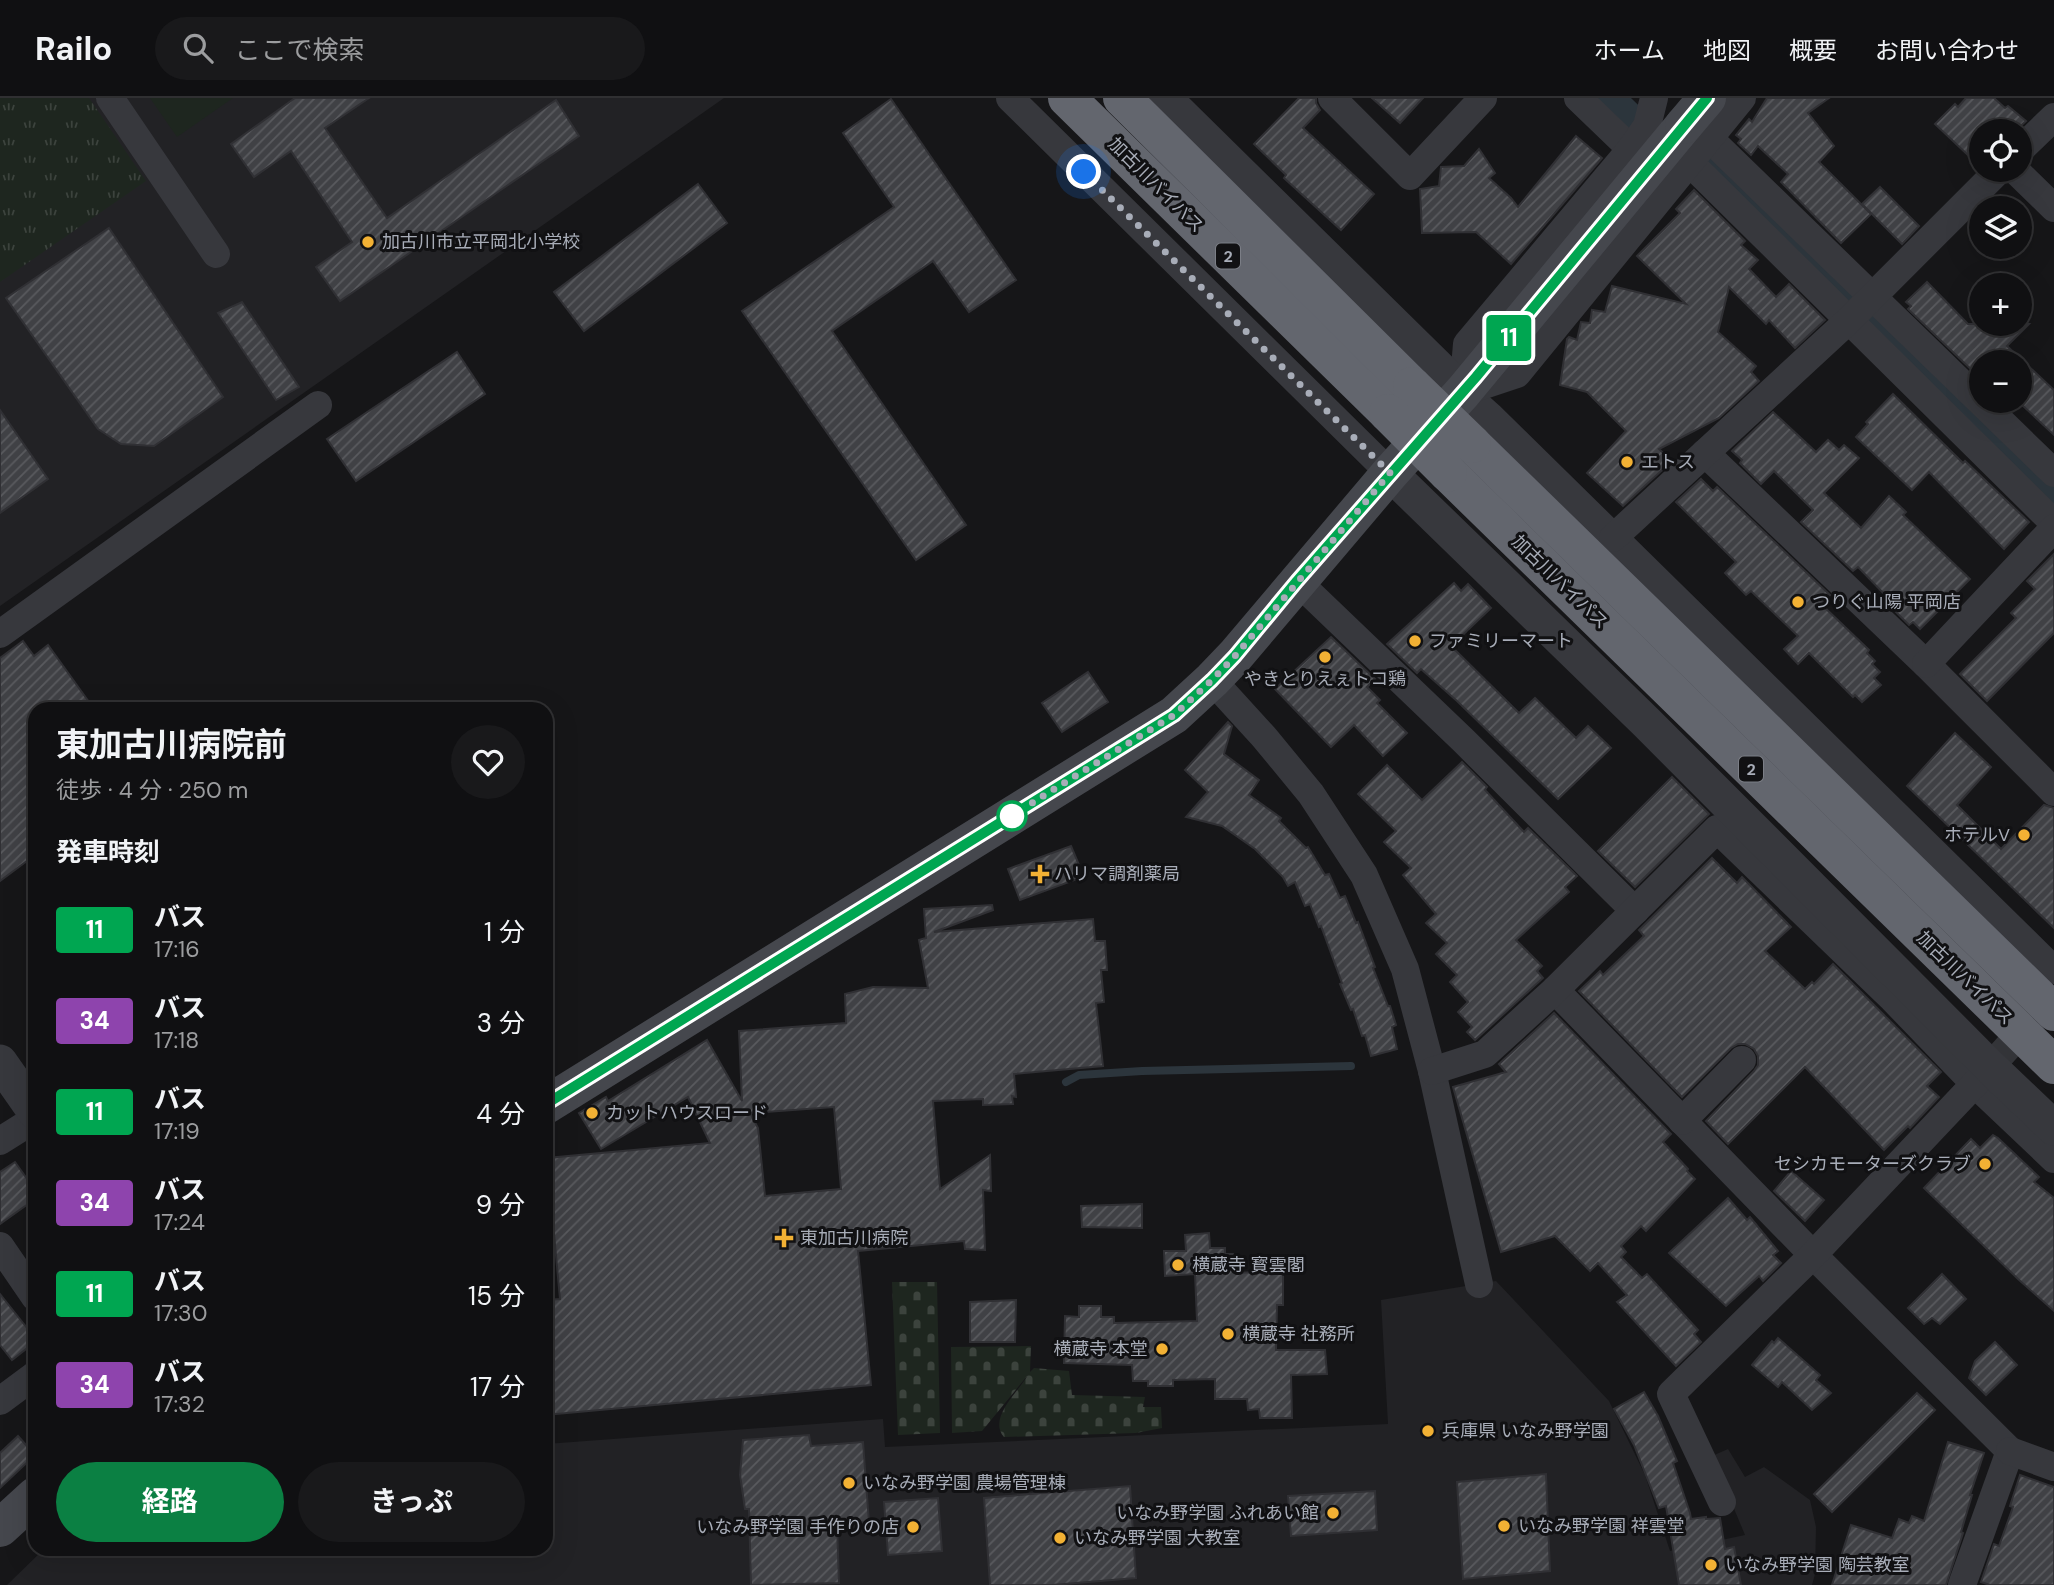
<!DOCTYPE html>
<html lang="ja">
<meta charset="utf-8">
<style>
:root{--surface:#101012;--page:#19191b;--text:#f1f3f6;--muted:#9c9d9f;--line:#303032;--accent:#0b8043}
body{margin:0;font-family:"DM Sans","Noto Sans JP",sans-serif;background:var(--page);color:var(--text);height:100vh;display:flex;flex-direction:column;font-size:26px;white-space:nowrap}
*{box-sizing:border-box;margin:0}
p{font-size:23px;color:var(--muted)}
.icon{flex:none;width:38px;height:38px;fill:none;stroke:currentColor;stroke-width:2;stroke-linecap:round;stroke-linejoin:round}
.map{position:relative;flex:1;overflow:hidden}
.side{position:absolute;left:28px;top:604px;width:525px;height:854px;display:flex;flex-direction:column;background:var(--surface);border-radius:21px;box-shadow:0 7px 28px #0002,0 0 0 2px var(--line)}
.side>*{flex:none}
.badge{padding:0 14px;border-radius:5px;font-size:24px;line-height:46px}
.tools{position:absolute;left:1969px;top:21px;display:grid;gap:14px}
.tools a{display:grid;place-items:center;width:63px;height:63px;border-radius:50%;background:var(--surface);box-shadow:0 7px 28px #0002,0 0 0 2px var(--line);font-size:35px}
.you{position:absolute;width:35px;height:35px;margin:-18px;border:5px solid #fff;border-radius:50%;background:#1a73e8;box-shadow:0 0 0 10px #1a73e833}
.map>.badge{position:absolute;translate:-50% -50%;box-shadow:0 0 0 4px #fff}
h2{padding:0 28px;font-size:26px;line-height:63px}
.round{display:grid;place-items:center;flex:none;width:74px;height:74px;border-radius:37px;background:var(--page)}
.headline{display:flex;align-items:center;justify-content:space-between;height:119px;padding:0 28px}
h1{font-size:33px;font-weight:700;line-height:52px}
.cta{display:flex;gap:14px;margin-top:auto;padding:14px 28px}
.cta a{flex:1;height:80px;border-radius:42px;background:var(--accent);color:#fff;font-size:28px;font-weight:700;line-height:80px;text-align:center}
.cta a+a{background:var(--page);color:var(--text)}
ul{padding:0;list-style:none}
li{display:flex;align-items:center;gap:21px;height:91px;padding:0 28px}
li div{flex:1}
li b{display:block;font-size:26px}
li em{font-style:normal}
li .badge{min-width:77px;font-weight:700;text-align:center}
header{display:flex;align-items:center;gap:42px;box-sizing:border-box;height:98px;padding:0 35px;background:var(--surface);border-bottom:2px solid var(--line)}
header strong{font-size:33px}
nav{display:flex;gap:38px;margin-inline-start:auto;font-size:24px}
.search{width:490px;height:63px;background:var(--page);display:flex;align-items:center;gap:18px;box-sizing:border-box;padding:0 24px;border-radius:38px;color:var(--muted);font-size:26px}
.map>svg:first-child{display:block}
.built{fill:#222225}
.grass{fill:url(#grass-tufts)}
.cemetery{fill:url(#cemetery-stones)}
.pitch{fill:#1e261f}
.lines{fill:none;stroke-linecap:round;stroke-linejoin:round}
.stream{stroke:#2c353c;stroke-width:8}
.river{stroke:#2c353c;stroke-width:46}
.building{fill:url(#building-hatch);stroke:#303034;stroke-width:2;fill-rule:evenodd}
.minor-tunnel{stroke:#333438;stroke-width:28;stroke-dasharray:28 14;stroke-linecap:butt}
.minor{stroke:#37383d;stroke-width:28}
.tertiary{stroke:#37383d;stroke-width:35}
.secondary{stroke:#45474d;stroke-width:38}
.motorway{stroke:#63666e;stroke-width:38}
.secondary-bridge{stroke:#45474d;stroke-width:38}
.motorway-bridge{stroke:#63666e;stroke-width:38}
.line-casing{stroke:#fff;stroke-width:16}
.line{stroke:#00a651;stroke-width:10}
.walk{stroke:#a8adb8;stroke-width:7;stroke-dasharray:0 12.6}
.poi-dot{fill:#f2b134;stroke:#111113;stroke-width:2.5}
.stop-dot{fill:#fff;stroke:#00a651;stroke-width:3.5}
.labels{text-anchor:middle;stroke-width:6;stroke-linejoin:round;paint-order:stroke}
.shield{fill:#111113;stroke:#7b7e86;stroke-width:2}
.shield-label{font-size:16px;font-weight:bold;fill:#a8adb8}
.street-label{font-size:18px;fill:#a8adb8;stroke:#111113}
.poi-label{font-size:18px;fill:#a8adb8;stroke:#111113;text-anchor:start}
</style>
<header>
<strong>Railo</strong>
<div class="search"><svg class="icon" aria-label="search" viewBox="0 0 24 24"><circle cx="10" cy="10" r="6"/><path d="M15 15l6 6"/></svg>ここで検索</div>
<nav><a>ホーム</a><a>地図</a><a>概要</a><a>お問い合わせ</a></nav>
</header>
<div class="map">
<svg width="2054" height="1487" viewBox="0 0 2054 1487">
<defs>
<pattern id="grass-tufts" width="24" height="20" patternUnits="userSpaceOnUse" patternTransform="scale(1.75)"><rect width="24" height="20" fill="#1e261f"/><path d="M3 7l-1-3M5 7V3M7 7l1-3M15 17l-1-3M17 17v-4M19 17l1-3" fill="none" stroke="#3c433d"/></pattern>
<pattern id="cemetery-stones" width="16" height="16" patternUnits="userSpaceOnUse" patternTransform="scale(1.75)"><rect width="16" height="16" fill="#1e261f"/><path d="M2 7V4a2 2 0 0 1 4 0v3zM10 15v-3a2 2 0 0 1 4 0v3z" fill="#3c433d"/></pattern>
<pattern id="building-hatch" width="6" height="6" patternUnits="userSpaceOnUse" patternTransform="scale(1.75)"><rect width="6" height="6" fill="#404145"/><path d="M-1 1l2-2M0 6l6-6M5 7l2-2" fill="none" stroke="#595a5e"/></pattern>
</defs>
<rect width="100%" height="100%" fill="#161618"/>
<!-- built -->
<g class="built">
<polygon points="0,0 724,0 0,508"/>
<polygon points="1496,1183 1609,1303 1645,1377 1670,1453 1745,1437 1712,1358 1728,1351 1745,1379 1764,1369 1810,1402 1816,1429 1815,1476 1812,1487 7,1487 44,1451 546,1451 546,1346 883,1321 885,1349 1388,1326 1381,1202"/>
</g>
<!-- grass -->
<polygon class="grass" points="0,0 89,0 146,83 0,184"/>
<!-- cemetery -->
<g class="cemetery">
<polygon points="892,1184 937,1184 940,1335 898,1337"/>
<path d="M1031 1248 1030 1274 1034 1270 1069 1273 1072 1297 1145 1299 1143 1309H1161L1162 1330 1136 1335 1004 1339C987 1320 1020 1292 1028 1277L982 1333 952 1335 951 1249Z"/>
</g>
<!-- pitch -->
<polygon class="pitch" points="150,0 233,0 177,39"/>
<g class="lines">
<!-- stream -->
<polyline class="stream" points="1066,984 1079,977 1142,973 1351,968"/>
<!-- river -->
<g class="river">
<polyline points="1598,0 1634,35"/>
<polyline points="1709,60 2054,401"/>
</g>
</g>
<!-- building -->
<g class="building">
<polygon points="295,0 369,0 325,30 387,120 556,2 579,38 340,203 316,169 352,144 291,53 254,79 231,46"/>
<polygon points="1299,0 1316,0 1316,5 1320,12 1303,30 1374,96 1341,132 1284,80 1286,77 1254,46"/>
<polygon points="1372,0 1423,0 1400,25"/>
<polygon points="1767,0 1829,0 1808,15 1834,48 1819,64 1871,116 1841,145 1781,84 1788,76 1758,48 1751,57 1738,45 1741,41 1736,37 1749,21 1752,24"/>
<polygon points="1966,0 1994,0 2005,10 2008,8 2026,23 2015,33 1981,33 1981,45 1969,58 1935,26 1955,6 1958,9"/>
<polygon points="891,1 1016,182 969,214 933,163 832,233 966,427 916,462 742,213 894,109 843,35"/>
<polygon points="1576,38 1602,60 1511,166 1476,134 1422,135 1420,91 1439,88 1441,69 1464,68 1479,51 1495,75 1489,80 1511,100 1518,109"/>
<polygon points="698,86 727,125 584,233 554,194"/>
<polygon points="1880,89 1919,128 1902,146 1862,106"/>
<polygon points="1694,92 1745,143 1741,147 1758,162 1749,171 1776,199 1789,186 1825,222 1795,250 1769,222 1766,226 1729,189 1718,234 1756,268 1751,274 1759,283 1719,320 1659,351 1672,363 1623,408 1587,375 1626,333 1587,294 1560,287 1567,241 1569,239 1577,242 1581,224 1590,225 1592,212 1605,214 1612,188 1686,206 1637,158 1680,115 1676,111"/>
<polygon points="109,130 223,299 154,348 121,346 98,331 6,200"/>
<polygon points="1927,184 1968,226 2029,226 2007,248 2054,292 2054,337 2020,305 2020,264 1981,264 1981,274 1978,278 1908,211 1911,208 1906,204"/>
<polygon points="242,204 299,289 276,302 218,215"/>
<polygon points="457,254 485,296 356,383 327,341"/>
<polygon points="1893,296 1963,365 1965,363 2029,424 2004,451 1929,374 1912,392 1856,339 1868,326 1866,324"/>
<polygon points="0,312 48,381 0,415"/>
<polygon points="1773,314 1816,354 1828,342 1839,352 1844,347 1859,360 1824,395 1861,430 1889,398 1906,414 1903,417 1970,481 1920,531 1913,524 1909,527 1890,508 1893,505 1858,469 1853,473 1801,424 1813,412 1774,373 1761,386 1740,365 1742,362 1732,353"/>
<polygon points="1701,381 1713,393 1717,389 1830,497 1821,506 1869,552 1867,555 1875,563 1872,566 1880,574 1874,580 1881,587 1862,604 1855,597 1853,599 1809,555 1798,566 1784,551 1798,538 1751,493 1746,497 1725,475 1736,464 1676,404"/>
<polygon points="2054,456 2054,535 1987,603 1960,576 2016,520 2011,515 2035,491 2027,483"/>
<polygon points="1454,485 1461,493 1468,486 1491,510 1451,548 1519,615 1535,600 1576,640 1588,628 1611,650 1558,701 1457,603 1421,571 1417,575 1387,546"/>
<polygon points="1331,539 1375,581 1367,589 1380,602 1377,605 1407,635 1383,658 1354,627 1331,649 1275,591"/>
<polygon points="23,543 34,558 48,547 94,611 35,611 35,757 0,783 0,560"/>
<polygon points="1088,574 1108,604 1062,634 1042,605"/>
<polygon points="1228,624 1232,628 1224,656 1259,682 1249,697 1281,720 1279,723 1306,750 1308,749 1325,777 1329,776 1340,800 1345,798 1356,825 1358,824 1375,869 1373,870 1388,908 1390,908 1396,927 1392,929 1397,951 1371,958 1365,937 1362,938 1353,911 1351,912 1340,886 1342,885 1321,828 1319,829 1310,806 1305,808 1295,784 1288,788 1283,779 1255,751 1222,728 1186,719 1208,694 1185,672"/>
<polygon points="1955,635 1991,669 1957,707 2001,751 2044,707 2054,710 2054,830 1907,688"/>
<polygon points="1462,664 1487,689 1485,692 1524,734 1528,730 1577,778 1565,789 1569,794 1516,842 1542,868 1537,873 1543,880 1475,942 1467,934 1472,929 1458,914 1468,904 1450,884 1457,877 1436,856 1447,845 1426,825 1436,816 1403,777 1411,770 1384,744 1396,733 1358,696 1387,667 1422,702"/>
<polygon points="1672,679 1709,716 1635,789 1598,753"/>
<polygon points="1071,748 1079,767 1076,769 1080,780 1020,802 1008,771"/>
<polygon points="1712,760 1737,785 1742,779 1791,829 1765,853 1805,891 1812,884 1814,886 1833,866 1941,974 1927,988 1939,999 1910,1030 1908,1028 1884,1052 1805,969 1728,1046 1706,1023 1754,973 1758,967 1758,958 1754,951 1745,946 1738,946 1731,950 1682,999 1579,893 1600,873 1603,877 1644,838 1639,832"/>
<path d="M992 807 993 812 934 834 1093 821 1095 843H1105L1107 872H1101L1104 904 1096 905 1103 968 1014 976 1016 999 1012 998 1013 1006 983 1007V1001L933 1003 940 1091 990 1057 991 1093 983 1092 985 1152 965 1151 964 1143 858 1153 871 1287 546 1317V1202L560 1201 547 1060 710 1045 688 999 601 1051 579 1015 606 999 608 1003 707 942 742 1003 739 933 846 925 845 896 873 889 928 890 919 842 926 840 924 811ZM834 1009 841 1091 765 1098 758 1030 750 1015Z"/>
<polygon points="1554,915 1671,1036 1663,1044 1688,1071 1687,1073 1695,1081 1646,1133 1641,1128 1621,1148 1626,1154 1621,1159 1642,1180 1647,1176 1698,1232 1694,1236 1701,1244 1676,1268 1617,1204 1627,1197 1598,1165 1590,1173 1555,1138 1501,1154 1453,989 1506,974 1499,966"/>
<polygon points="1993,1037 1998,1040 2039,1079 2034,1084 2054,1100 2054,1213 2018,1181 1924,1090 1971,1041 1980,1050"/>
<polygon points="15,1064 35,1092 35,1101 0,1126 0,1074"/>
<polygon points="1791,1073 1824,1102 1805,1123 1774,1093"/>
<polygon points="1728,1100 1747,1122 1750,1119 1778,1153 1773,1157 1781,1165 1763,1183 1759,1178 1726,1208 1669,1155"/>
<polygon points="1142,1106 1142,1130 1082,1129 1081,1108"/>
<polygon points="1209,1135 1210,1150 1225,1150 1225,1156 1233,1156 1234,1175 1283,1173 1283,1207 1277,1207 1276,1252 1325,1252 1327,1276 1291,1277 1292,1320 1260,1320 1259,1311 1248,1312 1247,1301 1215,1301 1215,1281 1173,1282 1173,1288 1148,1288 1148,1283 1133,1283 1132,1267 1064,1265 1065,1218 1079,1219 1079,1208 1101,1208 1101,1219 1114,1219 1114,1225 1197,1223 1195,1176 1165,1178 1164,1153 1186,1153 1185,1137"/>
<polygon points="1942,1176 1966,1201 1940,1226 1932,1220 1924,1226 1908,1210"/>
<polygon points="0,1196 35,1240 35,1244 12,1262 0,1247"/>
<polygon points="1016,1202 1015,1244 970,1244 970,1204"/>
<polygon points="1778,1240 1820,1277 1816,1282 1831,1295 1812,1312 1782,1284 1778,1289 1752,1267 1772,1243 1774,1245"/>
<polygon points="1995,1244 2017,1267 1986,1297 1969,1280 1975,1263"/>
<polygon points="1644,1294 1658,1318 1677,1363 1673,1365 1690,1415 1691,1421 1706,1419 1706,1421 1720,1420 1725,1451 1734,1449 1741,1487 1679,1487 1666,1408 1659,1410 1634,1347 1614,1311"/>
<polygon points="1917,1295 1935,1312 1832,1414 1814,1396"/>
<polygon points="809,1337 811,1348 863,1344 869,1424 837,1426 839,1485 751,1487 749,1411 745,1411 740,1377 743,1342"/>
<polygon points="18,1338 35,1357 0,1390 0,1355"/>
<polygon points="1948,1344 1984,1355 1970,1397 1972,1397 1961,1434 1963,1435 1946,1487 1832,1487 1851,1427 1892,1440 1899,1421 1909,1425 1912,1418 1924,1423"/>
<polygon points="1546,1376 1550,1473 1463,1481 1457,1384"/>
<polygon points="2020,1377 2054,1389 2054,1487 1990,1487 1981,1484 1994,1446 1999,1448 2013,1409 2010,1408"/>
<polygon points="1130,1388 1136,1480 1052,1487 990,1487 984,1400"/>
<polygon points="1375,1393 1377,1432 1291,1438 1288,1398"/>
<polygon points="938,1400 942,1453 888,1457 884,1404"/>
</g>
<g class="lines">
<!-- minor-tunnel -->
<polyline class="minor-tunnel" points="1990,969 2033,921"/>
<!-- minor -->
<g class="minor">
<polyline points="110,0 216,156"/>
<polyline points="1010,0 1390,375"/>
<polyline points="1332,0 1410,78 1483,0"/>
<polyline points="1578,0 1631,51"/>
<polyline points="1710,41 2054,375"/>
<polyline points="2020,52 2054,19"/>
<polyline points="1690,65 2054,425"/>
<polyline points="2015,72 2054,110"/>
<polyline points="1463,294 1491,319 2054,872"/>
<polyline points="1463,294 1517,276 1742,0"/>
<polyline points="1463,294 1467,246 1631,51 1647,28 1654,0"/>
<polyline points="1705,355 1926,566 2054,694"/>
<polyline points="1613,440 1848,223 1999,72"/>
<polyline points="1297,483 1464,643 1635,813"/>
<polyline points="0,536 318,307"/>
<polyline points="1926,566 2054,430"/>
<polyline points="1212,582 1264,639 1311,696 1364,777 1405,871 1432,973 1479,1186"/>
<polyline points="1555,892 1813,1157 2010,1353 1962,1487"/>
<polyline points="1432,973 1485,956 1555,892 1717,731 1893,901 1975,986 2054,1061"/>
<polyline points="1682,1023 1742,962"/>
<polyline points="0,1043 35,1021"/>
<polyline points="0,1148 35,1199"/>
<polyline points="0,1303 35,1277"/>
<polyline points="2010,1353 2054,1369"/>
<polyline points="1722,1404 1671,1296 1813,1157 1986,974"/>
</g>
<!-- tertiary -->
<g class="tertiary">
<polyline points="1164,0 1463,294"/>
<polyline points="1390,375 1646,624 1990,969 2054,1030"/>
<polyline points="0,964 35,1014"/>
</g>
<!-- secondary -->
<g class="secondary">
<polyline points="546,1007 1174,617 1212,582 1235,558 1390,375 1463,294 1684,27"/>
<polyline points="0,1430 35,1398"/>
</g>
<!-- motorway -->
<g class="motorway">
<polyline points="1067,0 1388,315"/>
<polyline points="1122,0 1412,288"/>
<polyline points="1472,346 2054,914"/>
<polyline points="1448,375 2054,967"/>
</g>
<!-- secondary-bridge -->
<polyline class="secondary-bridge" points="1684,27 1707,0"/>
<!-- motorway-bridge -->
<g class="motorway-bridge">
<polyline points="1412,288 1472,346"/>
<polyline points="1388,315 1448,375"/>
</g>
</g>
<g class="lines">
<defs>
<polyline id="line" points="546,1006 1174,617 1212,582 1235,558 1297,483 1476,279 1707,0"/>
</defs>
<!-- line casing -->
<use href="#line" class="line-casing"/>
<!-- line -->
<use href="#line" class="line"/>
<!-- walk -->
<polyline class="walk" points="1012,718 1006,721 1174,617 1212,582 1235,558 1390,375 1084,74"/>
</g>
<!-- markers -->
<g class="poi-dot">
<circle cx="368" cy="144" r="7"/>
<circle cx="1627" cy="364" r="7"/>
<circle cx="1798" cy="504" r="7"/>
<circle cx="1415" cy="543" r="7"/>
<circle cx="1325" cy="559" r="7"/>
<circle cx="2024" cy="737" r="7"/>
<path d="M1036.5 765.5h7v7h7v7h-7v7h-7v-7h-7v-7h7z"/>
<circle cx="592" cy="1015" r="7"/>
<circle cx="1985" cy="1066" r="7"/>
<path d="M780.5 1129.5h7v7h7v7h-7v7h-7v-7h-7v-7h7z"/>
<circle cx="1178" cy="1167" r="7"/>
<circle cx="1228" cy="1236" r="7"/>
<circle cx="1162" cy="1251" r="7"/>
<circle cx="1428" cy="1333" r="7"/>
<circle cx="849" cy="1385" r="7"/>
<circle cx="1333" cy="1415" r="7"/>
<circle cx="1504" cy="1428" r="7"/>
<circle cx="913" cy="1429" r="7"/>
<circle cx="1060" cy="1440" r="7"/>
<circle cx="1711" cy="1467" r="7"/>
</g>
<circle class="stop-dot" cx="1012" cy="718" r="14"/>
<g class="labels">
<!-- shield labels -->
<g class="shield">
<rect x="1216" y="145.5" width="24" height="25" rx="5"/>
<rect x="1739" y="658.5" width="24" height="25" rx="5"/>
</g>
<g class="shield-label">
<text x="1228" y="164">2</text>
<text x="1751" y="677">2</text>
</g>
<!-- street labels -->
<g class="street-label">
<text transform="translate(1156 87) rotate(45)" y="6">加古川バイパス</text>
<text transform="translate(1560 484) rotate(44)" y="6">加古川バイパス</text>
<text transform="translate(1965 880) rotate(44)" y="6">加古川バイパス</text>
</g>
<!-- poi labels -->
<g class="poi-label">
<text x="382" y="150">加古川市立平岡北小学校</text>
<text x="1641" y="370">エトス</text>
<text x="1812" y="510">つりぐ山陽 平岡店</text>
<text x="1429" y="549">ファミリーマート</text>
<text x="1325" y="587" text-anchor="middle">やきとりえぇトコ鶏</text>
<text x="2010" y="743" text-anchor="end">ホテルV</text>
<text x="1054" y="782">ハリマ調剤薬局</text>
<text x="606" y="1021">カットハウスロード</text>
<text x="1971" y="1072" text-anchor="end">セシカモーターズクラブ</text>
<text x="800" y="1146">東加古川病院</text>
<text x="1192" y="1173">横蔵寺 寳雲閣</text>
<text x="1242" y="1242">横蔵寺 社務所</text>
<text x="1148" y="1257" text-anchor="end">横蔵寺 本堂</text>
<text x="1442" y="1339">兵庫県 いなみ野学園</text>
<text x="863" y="1391">いなみ野学園 農場管理棟</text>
<text x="1319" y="1421" text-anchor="end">いなみ野学園 ふれあい館</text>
<text x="1518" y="1434">いなみ野学園 祥雲堂</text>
<text x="899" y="1435" text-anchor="end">いなみ野学園 手作りの店</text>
<text x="1074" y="1446">いなみ野学園 大教室</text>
<text x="1725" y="1473">いなみ野学園 陶芸教室</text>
</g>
</g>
</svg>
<div class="tools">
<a><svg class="icon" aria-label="locate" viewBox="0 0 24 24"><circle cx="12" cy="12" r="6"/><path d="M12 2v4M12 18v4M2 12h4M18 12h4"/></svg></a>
<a><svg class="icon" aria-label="layers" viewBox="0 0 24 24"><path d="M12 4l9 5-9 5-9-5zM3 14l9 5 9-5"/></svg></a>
<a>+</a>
<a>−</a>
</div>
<div class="you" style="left:1084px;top:74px"></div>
<b class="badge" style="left:1509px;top:240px;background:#00a651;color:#fff">11</b>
<section class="side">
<div class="headline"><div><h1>東加古川病院前</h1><p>徒歩 · 4 分 · 250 m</p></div><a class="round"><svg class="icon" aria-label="heart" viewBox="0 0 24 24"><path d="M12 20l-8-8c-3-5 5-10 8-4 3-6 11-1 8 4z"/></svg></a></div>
<h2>発車時刻</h2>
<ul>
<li><span class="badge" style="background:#00a651;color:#fff">11</span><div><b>バス</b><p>17:16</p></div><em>1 分</em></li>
<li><span class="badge" style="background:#8e44ad;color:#fff">34</span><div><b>バス</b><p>17:18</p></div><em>3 分</em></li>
<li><span class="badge" style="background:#00a651;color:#fff">11</span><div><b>バス</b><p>17:19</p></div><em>4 分</em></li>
<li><span class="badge" style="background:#8e44ad;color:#fff">34</span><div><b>バス</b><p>17:24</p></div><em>9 分</em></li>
<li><span class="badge" style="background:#00a651;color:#fff">11</span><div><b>バス</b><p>17:30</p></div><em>15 分</em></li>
<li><span class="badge" style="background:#8e44ad;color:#fff">34</span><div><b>バス</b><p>17:32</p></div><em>17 分</em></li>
</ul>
<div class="cta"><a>経路</a><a>きっぷ</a></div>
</section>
</div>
